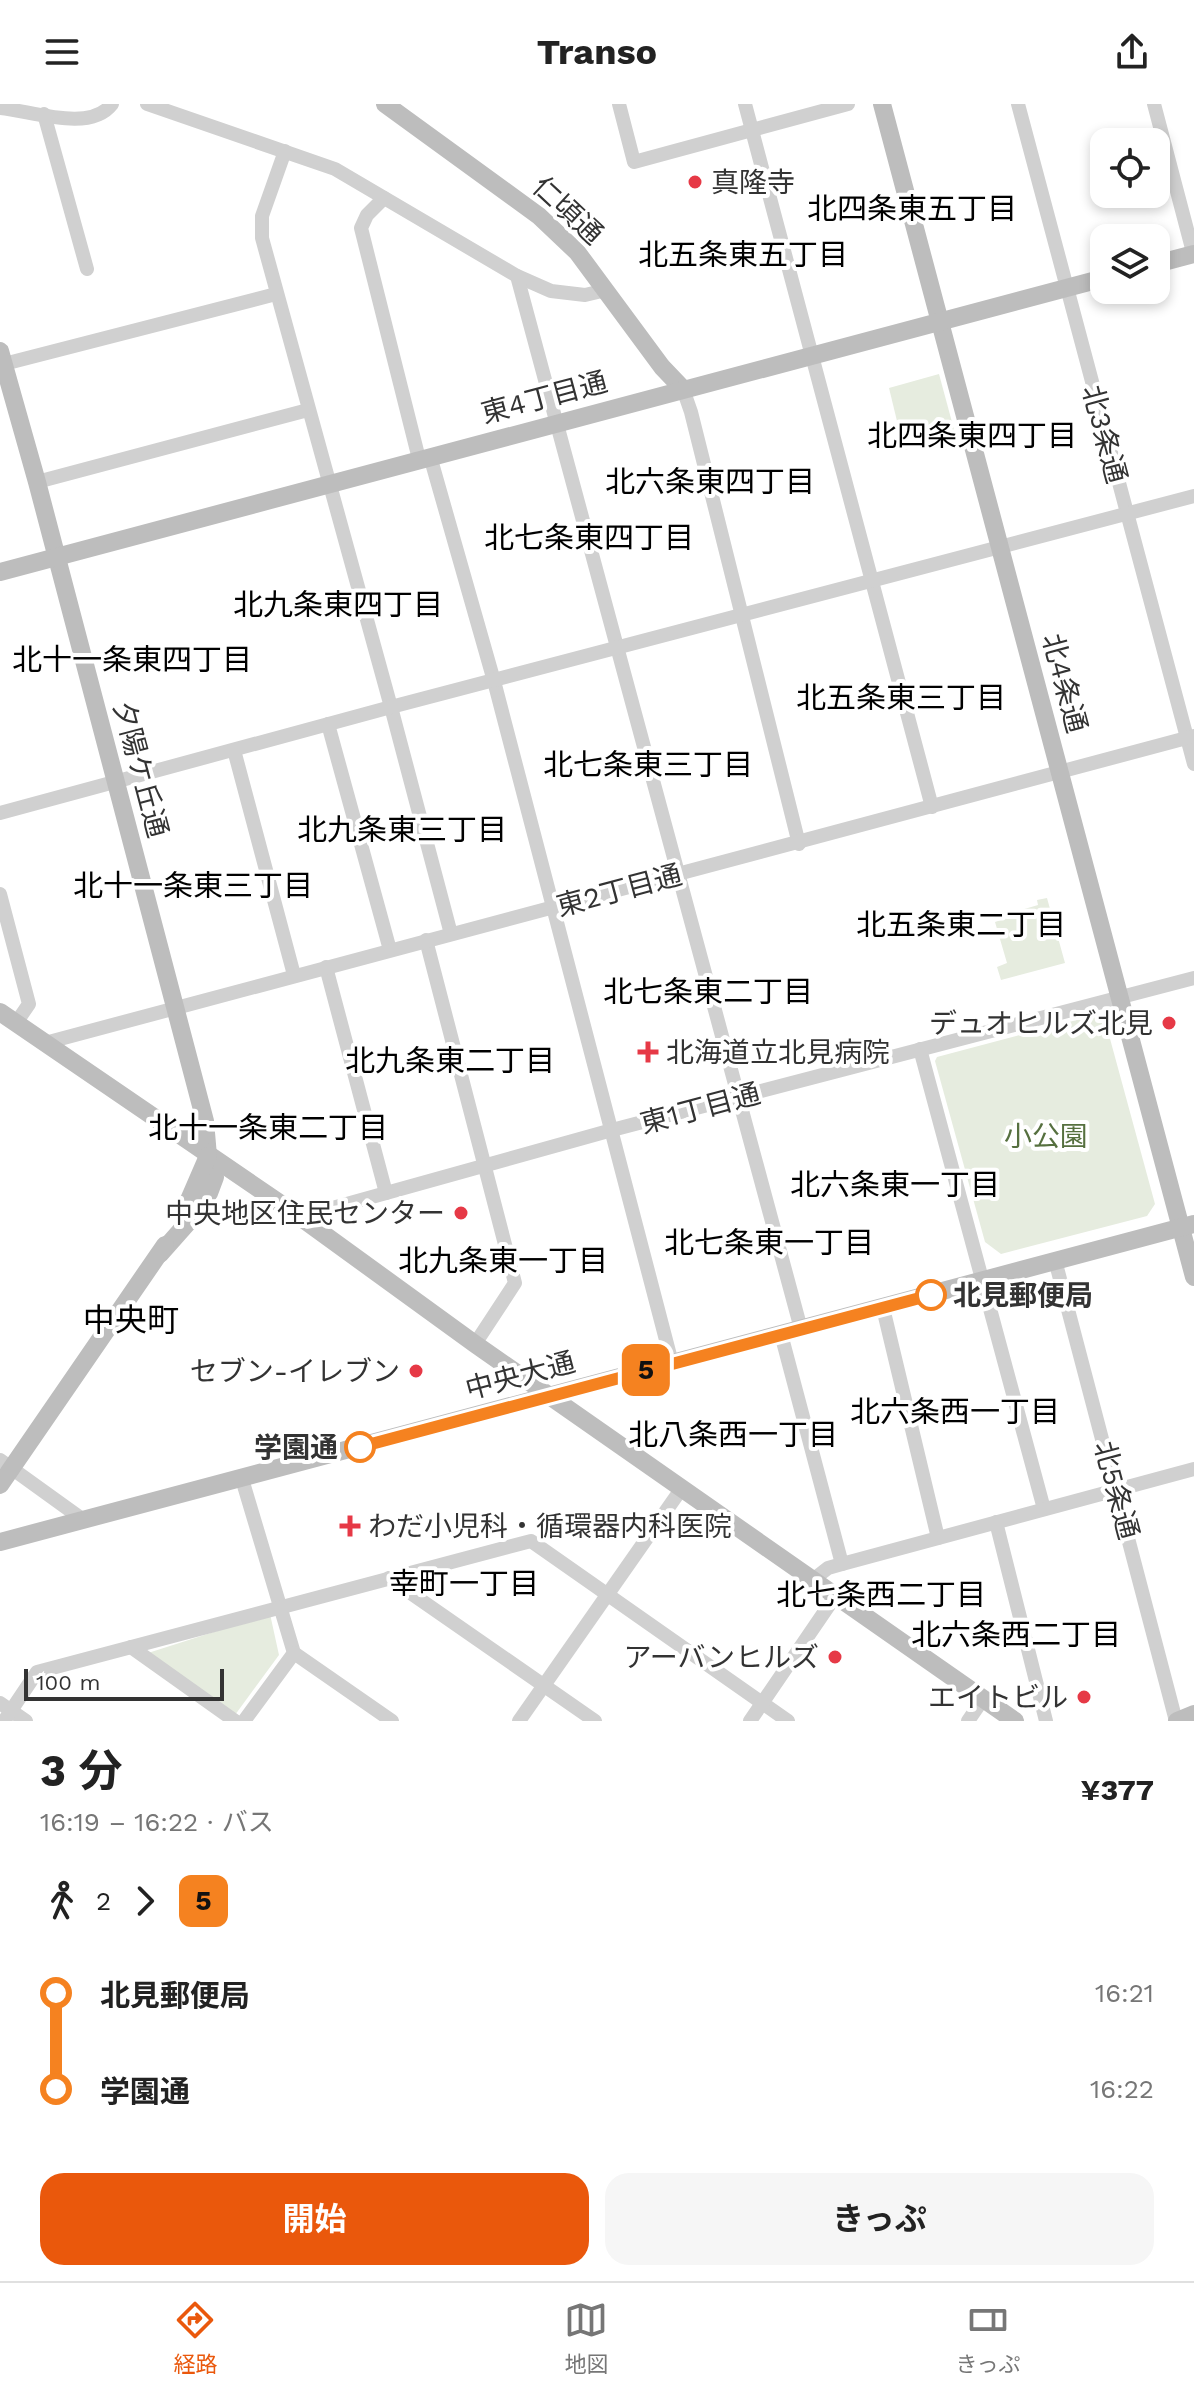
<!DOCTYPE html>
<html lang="ja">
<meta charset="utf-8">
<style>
:root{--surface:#fff;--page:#f6f6f6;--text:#222;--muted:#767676;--line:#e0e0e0;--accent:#ea580c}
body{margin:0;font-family:"Work Sans","Noto Sans JP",sans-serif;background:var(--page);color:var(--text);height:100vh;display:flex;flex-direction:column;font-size:30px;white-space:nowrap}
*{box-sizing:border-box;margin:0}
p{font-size:26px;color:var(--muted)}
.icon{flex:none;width:44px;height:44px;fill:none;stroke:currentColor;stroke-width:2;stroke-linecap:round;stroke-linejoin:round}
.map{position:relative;height:1617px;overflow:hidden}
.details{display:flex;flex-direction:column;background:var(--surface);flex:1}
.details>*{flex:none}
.badge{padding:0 16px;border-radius:12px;font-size:28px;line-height:52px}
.controls{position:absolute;left:1090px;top:24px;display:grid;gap:16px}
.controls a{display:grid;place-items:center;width:80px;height:80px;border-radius:16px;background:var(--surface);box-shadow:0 4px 12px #0003;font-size:40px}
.scale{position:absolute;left:24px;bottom:20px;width:200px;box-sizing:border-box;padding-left:8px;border:4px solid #333;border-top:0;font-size:22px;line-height:28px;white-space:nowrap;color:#333;-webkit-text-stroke:6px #fff;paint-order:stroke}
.map>.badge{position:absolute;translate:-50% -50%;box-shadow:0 0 0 4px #fff}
.legs{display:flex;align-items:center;gap:12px;height:88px;padding:0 40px;font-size:26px}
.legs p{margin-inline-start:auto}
.overview{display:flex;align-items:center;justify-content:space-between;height:136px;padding:0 40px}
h1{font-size:44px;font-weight:700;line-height:60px}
.action{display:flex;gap:16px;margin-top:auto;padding:16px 40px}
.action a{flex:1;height:92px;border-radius:24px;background:var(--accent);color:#fff;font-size:32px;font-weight:700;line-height:92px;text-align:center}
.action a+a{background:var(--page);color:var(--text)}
ul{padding:0 40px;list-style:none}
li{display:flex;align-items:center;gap:28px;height:96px;font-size:30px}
li i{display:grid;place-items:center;width:12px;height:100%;margin:0 10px;background:currentColor}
li i::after{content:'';width:20px;height:20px;margin:-10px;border:6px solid;border-radius:50%;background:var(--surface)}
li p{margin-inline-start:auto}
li:first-child i{background:linear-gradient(#0000 50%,currentColor 0)}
li:last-child i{background:linear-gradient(currentColor 50%,#0000 0)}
header{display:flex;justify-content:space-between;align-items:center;height:104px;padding:0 40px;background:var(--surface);font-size:36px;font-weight:700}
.menu{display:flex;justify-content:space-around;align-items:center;height:112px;border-top:2px solid var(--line);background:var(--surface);font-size:22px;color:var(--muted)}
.menu a{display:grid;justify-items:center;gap:4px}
.menu .active{color:var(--accent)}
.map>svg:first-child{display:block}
.green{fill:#e6ecdf}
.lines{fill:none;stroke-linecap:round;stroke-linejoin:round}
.street{stroke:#d0d0d0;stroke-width:14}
.secondary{stroke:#bdbdbd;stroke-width:18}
.line-1-casing{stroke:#fff;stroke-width:18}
.line-1{stroke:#f58220;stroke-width:12}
.poi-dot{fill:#e63946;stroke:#fff;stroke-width:3}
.stop-1-dot{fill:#fff;stroke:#f58220;stroke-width:4}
.labels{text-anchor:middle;stroke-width:8;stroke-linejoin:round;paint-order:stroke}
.poi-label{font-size:28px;fill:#333;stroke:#fff;text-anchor:end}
.street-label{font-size:28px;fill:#333;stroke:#fff}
.park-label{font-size:28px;fill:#56703f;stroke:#fff}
.stop-label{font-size:28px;font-weight:bold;fill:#333;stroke:#fff;text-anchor:start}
.neighbourhood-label{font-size:30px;fill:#000;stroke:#fff}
.quarter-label{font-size:32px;fill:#000;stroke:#fff}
</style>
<header><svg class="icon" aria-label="menu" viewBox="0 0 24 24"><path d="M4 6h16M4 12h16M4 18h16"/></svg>Transo<svg class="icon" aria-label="share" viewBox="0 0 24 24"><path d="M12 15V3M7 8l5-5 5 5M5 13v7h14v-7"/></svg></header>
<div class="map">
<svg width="1194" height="1617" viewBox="0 0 1194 1617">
<rect width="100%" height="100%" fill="#fff"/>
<!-- green -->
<g class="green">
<polygon points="939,270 956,333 904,346 889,284"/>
<polygon points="1047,794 1065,859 1001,876 997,863 1007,859 995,818 1001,816 1001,812 1038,801 1037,796"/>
<polygon points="1103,909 1155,1100 1147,1112 1001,1150 985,1138 935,957 937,953"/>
<polygon points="270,1510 279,1551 235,1611 148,1549"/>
</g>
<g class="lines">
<!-- street -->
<g class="street">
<polyline points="147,0 335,65 517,172 551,187 585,191 606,186"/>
<polyline points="619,0 634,58 848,0"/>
<polyline points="745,0 932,703"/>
<polyline points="1018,0 1194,660"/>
<polyline points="1154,0 1194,152"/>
<path d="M0 4C32 7 90 29 112 0"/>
<polyline points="44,10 87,165"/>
<polyline points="285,47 262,112 262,134 391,603 451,830"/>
<polyline points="384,94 367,111 361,124 419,355"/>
<polyline points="517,172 801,1225"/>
<polyline points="4,260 276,190"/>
<polyline points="683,285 691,308 799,740"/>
<polyline points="430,352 494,577 672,1259"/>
<polyline points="37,378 308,306"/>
<polyline points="328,620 390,846"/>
<polyline points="234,646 294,871"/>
<polyline points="0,709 391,603 1194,392"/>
<polyline points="0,790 29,900 16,919"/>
<polyline points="426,836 515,1179 475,1240"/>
<polyline points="326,863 386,1089"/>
<polyline points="45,939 1194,632"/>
<polyline points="920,945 1044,1405"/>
<polyline points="300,1113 612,1026 1194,874"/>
<polyline points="1055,1156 1176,1617"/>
<polyline points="883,1204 938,1434"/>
<polyline points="781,1230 842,1460"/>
<polyline points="0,1356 82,1415"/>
<polyline points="242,1375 294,1549 392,1617"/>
<polyline points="996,1418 1046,1617"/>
<polyline points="389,1474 595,1617"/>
<polyline points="814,1475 828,1464 842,1460 1194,1365"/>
<polyline points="131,1543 235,1617"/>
<polyline points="0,1599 26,1617"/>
<polyline points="4,1617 37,1568 531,1437 788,1617"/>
<polyline points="244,1617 294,1549"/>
<polyline points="519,1617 682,1384"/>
<polyline points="750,1617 836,1491"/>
<polyline points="968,1617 983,1595"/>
</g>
<!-- secondary -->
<g class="secondary">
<polyline points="385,0 539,112 577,148 662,263 683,285"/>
<polyline points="882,0 1194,1173"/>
<polyline points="1156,160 1194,150"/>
<polyline points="0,247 37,378 205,1017 208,1052 215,1073 209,1089 191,1115 160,1150"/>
<polyline points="0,468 1104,174"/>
<polyline points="0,908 300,1113 475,1240 1015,1617"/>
<polyline points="182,1112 208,1052"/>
<polyline points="0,1381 165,1141"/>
<polyline points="0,1438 1194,1120"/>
<polyline points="1177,1617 1194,1610"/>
</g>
</g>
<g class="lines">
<defs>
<polyline id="line-1" points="360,1343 931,1191"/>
</defs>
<!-- line-1 casing -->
<use href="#line-1" class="line-1-casing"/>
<!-- line-1 -->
<use href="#line-1" class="line-1"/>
</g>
<!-- markers -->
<g class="poi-dot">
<circle cx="695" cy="78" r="8"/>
<circle cx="1169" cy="919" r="8"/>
<path d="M644 936h8v8h8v8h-8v8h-8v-8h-8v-8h8z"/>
<circle cx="461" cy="1109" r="8"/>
<circle cx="416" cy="1267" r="8"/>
<path d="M346 1410h8v8h8v8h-8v8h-8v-8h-8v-8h8z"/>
<circle cx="835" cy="1553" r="8"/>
<circle cx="1084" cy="1593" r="8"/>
</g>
<g class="stop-1-dot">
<circle cx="931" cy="1191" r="14"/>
<circle cx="360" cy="1343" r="14"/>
</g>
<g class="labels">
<!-- poi labels -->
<g class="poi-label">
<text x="711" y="88" text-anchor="start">真隆寺</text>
<text x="1153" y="929">デュオヒルズ北見</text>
<text x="666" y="958" text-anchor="start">北海道立北見病院</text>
<text x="445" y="1119">中央地区住民センター</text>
<text x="400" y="1277">セブン-イレブン</text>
<text x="368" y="1432" text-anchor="start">わだ小児科・循環器内科医院</text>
<text x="819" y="1563">アーバンヒルズ</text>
<text x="1068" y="1603">エイトビル</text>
</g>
<!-- street labels -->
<g class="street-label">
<text transform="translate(568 106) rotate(43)" y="10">仁頃通</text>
<text transform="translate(544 293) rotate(-15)" y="10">東4丁目通</text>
<text transform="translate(1105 330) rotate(75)" y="10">北3条通</text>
<text transform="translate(1065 579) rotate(75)" y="10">北4条通</text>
<text transform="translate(141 665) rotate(75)" y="10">夕陽ケ丘通</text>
<text transform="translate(619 786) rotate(-15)" y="10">東2丁目通</text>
<text transform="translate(700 1004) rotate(-15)" y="10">東1丁目通</text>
<text transform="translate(520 1271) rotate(-15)" y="10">中央大通</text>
<text transform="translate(1117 1386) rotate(75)" y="10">北5条通</text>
</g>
<!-- park labels -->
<g class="park-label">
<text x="1046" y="1042">小公園</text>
</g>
<!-- stop labels -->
<g class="stop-label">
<text x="953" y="1201">北見郵便局</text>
<text x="338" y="1353" text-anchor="end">学園通</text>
</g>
<!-- neighbourhood labels -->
<g class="neighbourhood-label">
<text x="912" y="115">北四条東五丁目</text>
<text x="743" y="161">北五条東五丁目</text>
<text x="972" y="342">北四条東四丁目</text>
<text x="710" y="388">北六条東四丁目</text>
<text x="589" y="444">北七条東四丁目</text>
<text x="338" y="511">北九条東四丁目</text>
<text x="132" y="566">北十一条東四丁目</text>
<text x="901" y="604">北五条東三丁目</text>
<text x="648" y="671">北七条東三丁目</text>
<text x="402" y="736">北九条東三丁目</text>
<text x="193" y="792">北十一条東三丁目</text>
<text x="961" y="831">北五条東二丁目</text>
<text x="708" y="898">北七条東二丁目</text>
<text x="450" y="967">北九条東二丁目</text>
<text x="268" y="1034">北十一条東二丁目</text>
<text x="895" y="1091">北六条東一丁目</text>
<text x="769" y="1149">北七条東一丁目</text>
<text x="503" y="1167">北九条東一丁目</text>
<text x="955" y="1318">北六条西一丁目</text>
<text x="733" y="1341">北八条西一丁目</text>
<text x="464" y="1490">幸町一丁目</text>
<text x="881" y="1501">北七条西二丁目</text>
<text x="1016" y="1541">北六条西二丁目</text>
</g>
<!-- quarter labels -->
<g class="quarter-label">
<text x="131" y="1227">中央町</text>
</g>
</g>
</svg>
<div class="controls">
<a><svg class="icon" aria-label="locate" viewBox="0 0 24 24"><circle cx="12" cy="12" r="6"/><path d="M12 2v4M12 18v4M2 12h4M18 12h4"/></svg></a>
<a><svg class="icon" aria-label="layers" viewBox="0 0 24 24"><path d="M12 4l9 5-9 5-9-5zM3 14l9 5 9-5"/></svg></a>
</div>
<div class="scale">100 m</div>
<b class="badge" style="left:646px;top:1266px;background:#f58220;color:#111">5</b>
</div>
<section class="details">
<div class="overview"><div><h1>3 分</h1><p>16:19 – 16:22 · バス</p></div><b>¥377</b></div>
<div class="legs"><svg class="icon" aria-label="walk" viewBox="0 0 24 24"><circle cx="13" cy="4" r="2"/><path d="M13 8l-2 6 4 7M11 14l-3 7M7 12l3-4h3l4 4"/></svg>2<svg class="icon" aria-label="forward" viewBox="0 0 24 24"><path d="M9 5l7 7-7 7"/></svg><b class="badge" style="background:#f58220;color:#111">5</b></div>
<ul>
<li><i style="color:#f58220"></i><b>北見郵便局</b><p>16:21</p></li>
<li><i style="color:#f58220"></i><b>学園通</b><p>16:22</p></li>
</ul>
<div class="action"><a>開始</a><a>きっぷ</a></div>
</section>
<nav class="menu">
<a class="active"><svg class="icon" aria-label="directions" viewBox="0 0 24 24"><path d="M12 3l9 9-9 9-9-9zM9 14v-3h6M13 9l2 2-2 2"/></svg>経路</a>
<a><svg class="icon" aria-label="map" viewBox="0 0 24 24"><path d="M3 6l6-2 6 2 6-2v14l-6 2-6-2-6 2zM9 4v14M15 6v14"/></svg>地図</a>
<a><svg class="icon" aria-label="tickets" viewBox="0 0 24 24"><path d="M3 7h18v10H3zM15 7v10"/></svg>きっぷ</a>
</nav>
